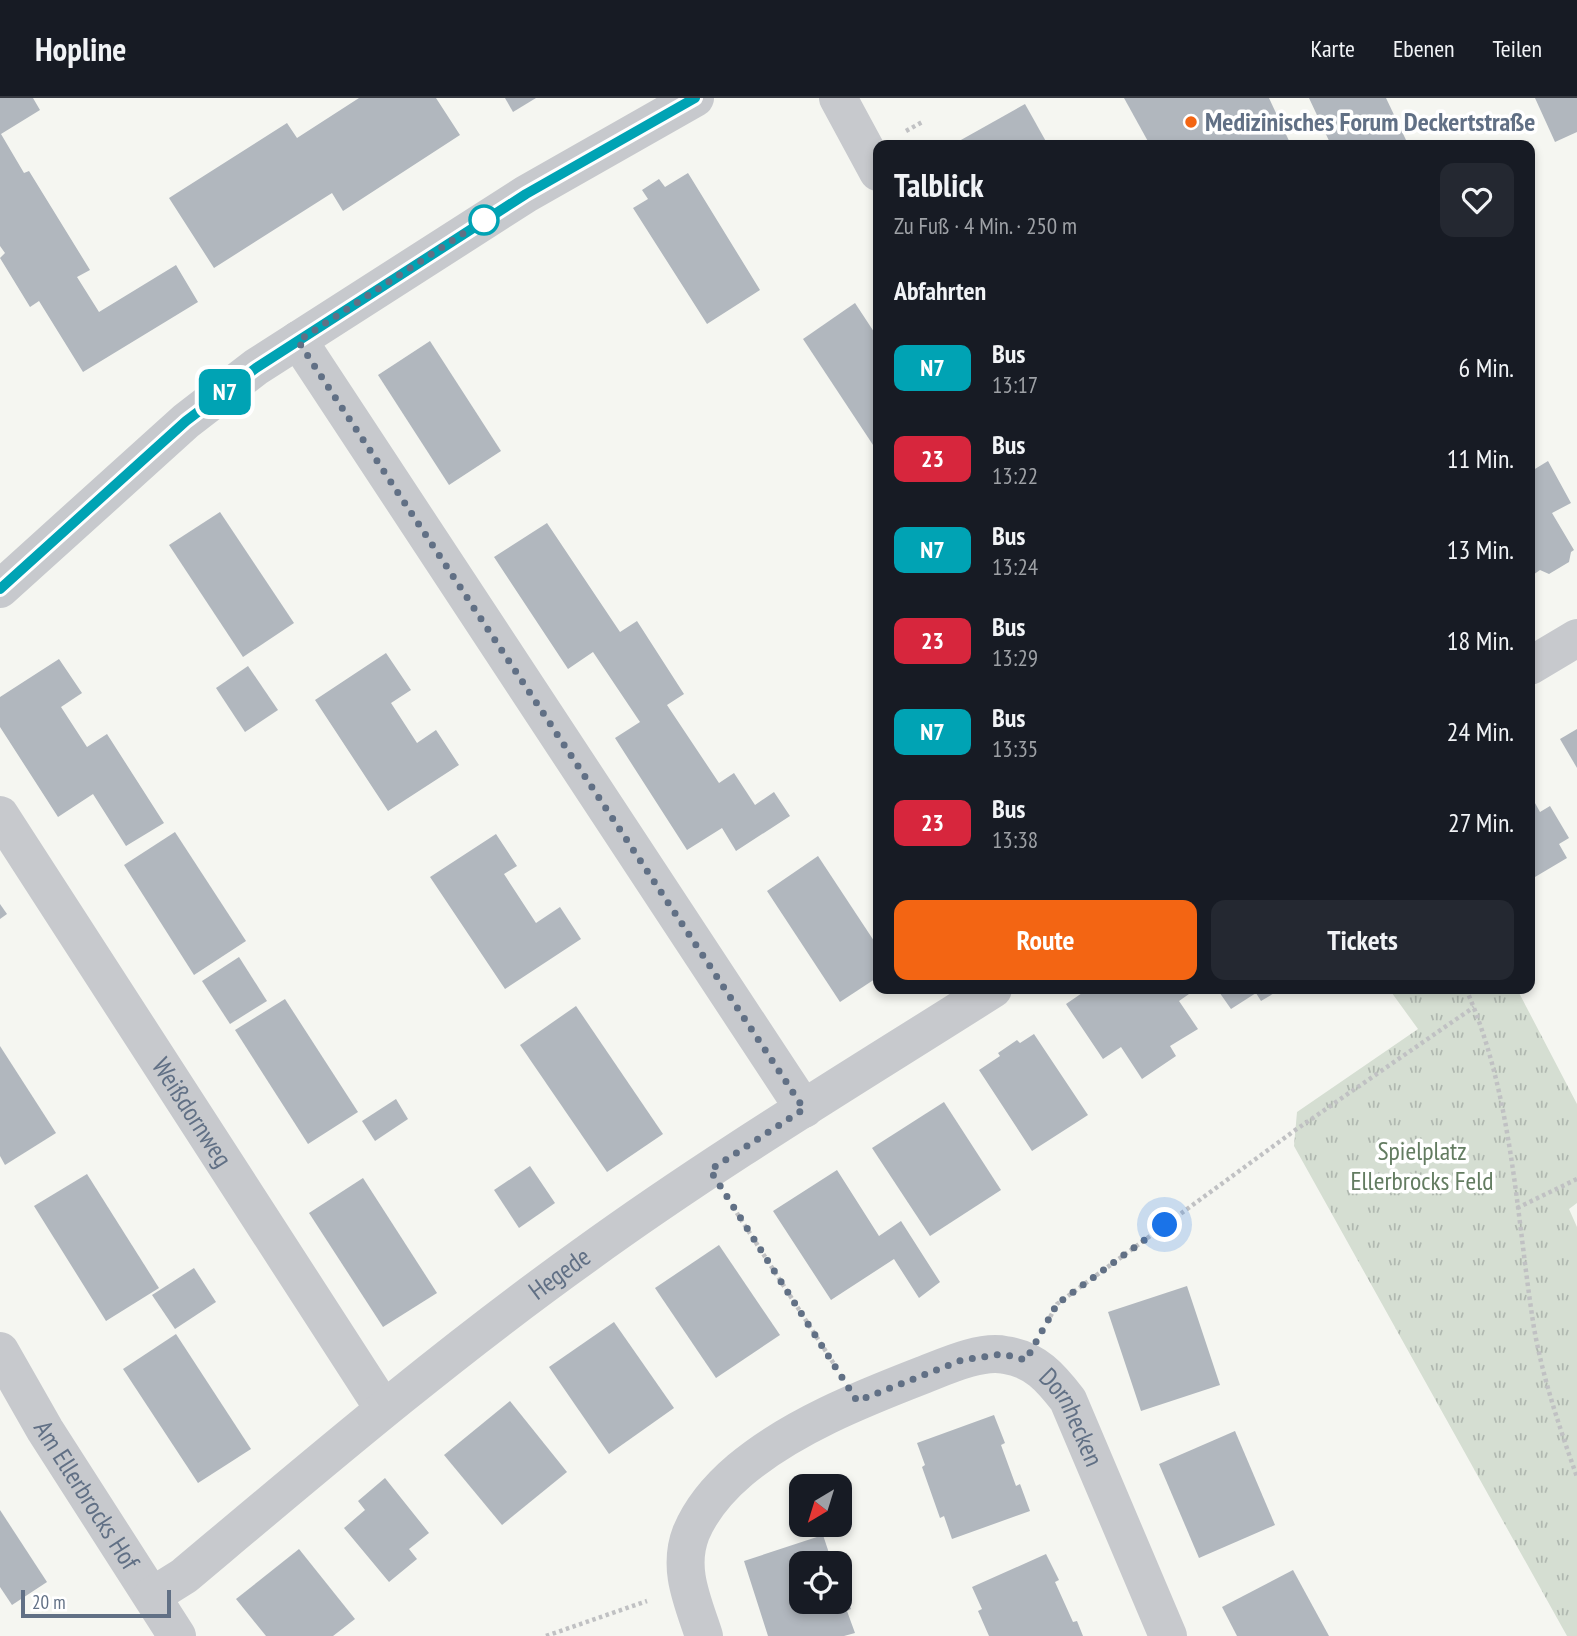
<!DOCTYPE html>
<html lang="de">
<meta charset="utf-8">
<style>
:root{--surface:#171b24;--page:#242831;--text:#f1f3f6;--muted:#9ea1a6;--line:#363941;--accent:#f36513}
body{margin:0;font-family:"PT Sans Narrow",sans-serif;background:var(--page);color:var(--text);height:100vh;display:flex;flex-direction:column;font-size:26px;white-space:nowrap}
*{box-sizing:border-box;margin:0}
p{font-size:23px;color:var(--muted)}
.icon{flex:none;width:38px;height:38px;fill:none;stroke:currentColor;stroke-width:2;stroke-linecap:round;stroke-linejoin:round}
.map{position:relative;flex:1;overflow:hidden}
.side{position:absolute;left:873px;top:42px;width:662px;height:854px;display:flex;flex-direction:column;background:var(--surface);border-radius:14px;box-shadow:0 4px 10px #0003}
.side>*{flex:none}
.badge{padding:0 14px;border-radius:10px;font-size:24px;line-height:46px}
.needle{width:46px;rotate:218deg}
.fabs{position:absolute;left:789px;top:1376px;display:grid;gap:14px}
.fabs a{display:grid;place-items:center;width:63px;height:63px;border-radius:14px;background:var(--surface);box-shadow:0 4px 10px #0003;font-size:35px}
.scale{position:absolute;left:21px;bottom:18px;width:150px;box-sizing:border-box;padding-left:7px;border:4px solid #617085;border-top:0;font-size:19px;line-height:24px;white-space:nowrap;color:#617085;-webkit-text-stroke:5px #fff;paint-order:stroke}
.you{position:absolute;width:35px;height:35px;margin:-18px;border:5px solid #fff;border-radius:50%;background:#1a73e8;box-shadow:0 0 0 10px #1a73e833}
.map>.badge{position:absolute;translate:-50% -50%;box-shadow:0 0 0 4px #fff}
h2{padding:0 21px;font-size:26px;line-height:63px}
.round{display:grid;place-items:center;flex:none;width:74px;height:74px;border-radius:14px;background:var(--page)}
.headline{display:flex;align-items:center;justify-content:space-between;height:119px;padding:0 21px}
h1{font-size:33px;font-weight:700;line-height:52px}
.primary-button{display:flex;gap:14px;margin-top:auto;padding:14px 21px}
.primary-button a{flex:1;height:80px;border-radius:14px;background:var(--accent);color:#fff;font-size:28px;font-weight:700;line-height:80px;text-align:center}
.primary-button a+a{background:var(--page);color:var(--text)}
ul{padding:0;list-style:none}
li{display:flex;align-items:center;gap:21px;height:91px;padding:0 21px}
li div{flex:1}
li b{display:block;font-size:26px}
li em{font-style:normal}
li .badge{min-width:77px;font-weight:700;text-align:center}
header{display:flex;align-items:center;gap:42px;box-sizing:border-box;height:98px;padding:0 35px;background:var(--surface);border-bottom:2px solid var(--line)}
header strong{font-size:33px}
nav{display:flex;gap:38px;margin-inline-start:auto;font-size:24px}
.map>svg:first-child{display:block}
.grass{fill:url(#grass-tufts)}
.building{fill:#b1b7be}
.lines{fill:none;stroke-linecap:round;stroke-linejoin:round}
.path{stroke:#c0c1c3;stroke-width:4.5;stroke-dasharray:3.5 3.5;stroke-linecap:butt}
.minor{stroke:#c7c9cd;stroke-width:38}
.line-casing{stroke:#fff;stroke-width:16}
.line{stroke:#00a3b4;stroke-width:10}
.walk{stroke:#617085;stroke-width:7;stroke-dasharray:0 12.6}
.poi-dot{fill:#f36513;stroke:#fff;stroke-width:2.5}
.stop-dot{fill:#fff;stroke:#00a3b4;stroke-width:3.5}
.labels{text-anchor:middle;stroke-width:7;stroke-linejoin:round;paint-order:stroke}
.poi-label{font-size:26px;font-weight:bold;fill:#617085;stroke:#fff;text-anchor:start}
.street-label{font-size:26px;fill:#617085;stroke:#fff}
.park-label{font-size:26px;fill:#637c61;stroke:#fff}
</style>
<header>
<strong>Hopline</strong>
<nav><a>Karte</a><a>Ebenen</a><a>Teilen</a></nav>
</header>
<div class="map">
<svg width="1577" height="1538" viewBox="0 0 1577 1538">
<defs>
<pattern id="grass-tufts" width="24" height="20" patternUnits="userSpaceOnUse" patternTransform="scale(1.75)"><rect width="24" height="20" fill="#d5ded2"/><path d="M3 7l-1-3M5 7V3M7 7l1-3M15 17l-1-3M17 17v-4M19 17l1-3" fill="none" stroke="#b0b8b0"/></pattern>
</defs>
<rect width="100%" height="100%" fill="#f5f6f1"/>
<!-- grass -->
<polygon class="grass" points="1389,891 1517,891 1577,1006 1577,1105 1569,1111 1577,1129 1577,1538 1567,1538 1294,1048 1297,1014 1418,931"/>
<!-- building -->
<g class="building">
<polygon points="0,0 33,0 40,12 1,36 24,75 29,73 90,172 77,179 99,214 176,167 198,204 83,274 39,203 30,209 0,160 5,155 0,148"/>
<polygon points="359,0 436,0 460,37 343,113 332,95 214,170 169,100 287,25 297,40"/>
<polygon points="505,0 536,0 513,14"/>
<polygon points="1124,0 1269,0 1291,47 1150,47"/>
<polygon points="1309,0 1386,0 1406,42 1394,47 1331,47"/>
<polygon points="1535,0 1577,0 1577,34 1555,44"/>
<polygon points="1025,6 1048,47 952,47"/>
<polygon points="688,75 760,192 707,226 633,110 648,101 642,92 659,81 665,89"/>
<polygon points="855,205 878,240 877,353 803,241"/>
<polygon points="430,243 501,353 449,387 378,277"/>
<polygon points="1548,363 1571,405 1552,415 1574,452 1571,454 1569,464 1549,476 1540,472 1530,479 1530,384 1533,382 1530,374"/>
<polygon points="220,414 294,525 243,559 169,447"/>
<polygon points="547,425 620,534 637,523 684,596 667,607 719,685 734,675 755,707 774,694 790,718 736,753 722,730 687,752 615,640 640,624 593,554 568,571 494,459"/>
<polygon points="386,555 411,592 391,605 417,645 436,632 459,667 388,713 315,602"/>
<polygon points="59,561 82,595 61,609 87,649 107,636 164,725 126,748 93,696 58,719 0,629 0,599"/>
<polygon points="248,568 278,612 245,634 216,590"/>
<polygon points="1577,631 1577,670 1560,641"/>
<polygon points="1530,696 1540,714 1550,708 1569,740 1559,746 1567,760 1535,779 1530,769"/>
<polygon points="175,734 246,843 194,877 124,767"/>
<polygon points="496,736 517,768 504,776 536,825 560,809 581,841 505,891 430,779"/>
<polygon points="818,758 878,849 878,879 840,904 767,793"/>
<polygon points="0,806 7,816 0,821"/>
<polygon points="239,859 267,903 230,926 202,883"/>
<polygon points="1088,891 1185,891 1189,896 1179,903 1198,931 1170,948 1176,958 1142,981 1121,949 1103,961 1066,906"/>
<polygon points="1217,891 1281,891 1261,903 1256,895 1231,911"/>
<polygon points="285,901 358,1014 308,1046 235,932"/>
<polygon points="576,908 663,1036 607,1074 520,947"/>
<polygon points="1034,936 1088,1017 1032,1053 979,972 1000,958 998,955 1017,942 1020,945"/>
<polygon points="0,948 56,1035 5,1067 0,1058"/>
<polygon points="396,1001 408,1021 375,1043 362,1023"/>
<polygon points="944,1004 1001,1092 930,1138 872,1050"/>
<polygon points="530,1068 555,1105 519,1130 494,1092"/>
<polygon points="837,1072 879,1138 901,1123 940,1184 919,1200 894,1161 831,1202 773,1113"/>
<polygon points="87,1076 159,1190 106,1223 34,1108"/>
<polygon points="363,1080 437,1195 383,1229 309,1115"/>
<polygon points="719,1147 780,1237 716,1280 655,1190"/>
<polygon points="194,1170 216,1204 175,1231 152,1197"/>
<polygon points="1187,1188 1220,1287 1141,1313 1108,1214"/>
<polygon points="614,1224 674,1310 609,1356 549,1269"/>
<polygon points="176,1236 251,1351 198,1385 123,1271"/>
<polygon points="510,1303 567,1374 502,1427 444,1357"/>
<polygon points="994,1317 1005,1345 1001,1347 1016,1388 1020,1386 1030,1413 952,1441 944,1418 940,1420 922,1369 925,1367 917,1345"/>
<polygon points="1235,1333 1275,1427 1199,1460 1159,1366"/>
<polygon points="385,1380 429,1435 409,1451 417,1461 389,1484 344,1430 365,1412 358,1403"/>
<polygon points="0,1412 47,1484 12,1507 0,1489"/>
<polygon points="823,1437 831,1461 834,1459 836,1465 802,1465 802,1503 840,1503 840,1480 851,1511 847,1513 855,1535 844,1538 768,1538 744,1463"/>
<polygon points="299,1451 355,1521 333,1538 266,1538 236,1501"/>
<polygon points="1046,1456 1059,1482 1055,1484 1073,1524 1077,1523 1083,1538 989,1538 978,1513 982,1511 972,1489"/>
<polygon points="1293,1472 1329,1538 1237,1538 1222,1509"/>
</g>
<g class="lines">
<!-- path -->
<g class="path">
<polyline points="906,33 924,23"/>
<path d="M1466 891C1513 997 1516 1117 1534 1230 1543 1281 1560 1331 1577 1379"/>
<polyline points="733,1109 834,1266"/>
<polyline points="1517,1110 1577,1081"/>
<polyline points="1047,1225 1057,1206 1294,1033 1474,909"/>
<polyline points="546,1538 647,1503"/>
</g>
<!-- minor -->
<g class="minor">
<polyline points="838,0 878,74"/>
<polyline points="298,242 804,1011"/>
<polyline points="0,491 186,323 256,269 526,96 695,0"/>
<polyline points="1530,568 1577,540"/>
<path id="s1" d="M0 717 383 1310"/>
<path id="s2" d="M0 1253 45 1332 177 1538"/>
<path id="s3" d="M152 1498 184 1478C315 1368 445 1257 585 1157 716 1062 856 978 993 891"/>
<path id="s4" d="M704 1538C693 1504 677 1471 691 1435 701 1411 720 1389 740 1372 791 1329 861 1301 923 1277 946 1268 981 1252 1005 1257 1035 1261 1051 1280 1068 1302L1168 1538"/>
</g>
</g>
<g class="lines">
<defs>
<polyline id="line" points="0,491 186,323 256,270 526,96 695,0"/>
</defs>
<!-- line casing -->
<use href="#line" class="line-casing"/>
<!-- line -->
<use href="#line" class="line"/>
<!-- walk -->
<polyline class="walk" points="484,122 298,243 804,1011 710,1072 857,1303 962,1262 1003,1256 1026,1262 1057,1206 1165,1127"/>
</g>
<!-- markers -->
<circle class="poi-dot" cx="1191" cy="24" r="7"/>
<circle class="stop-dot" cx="484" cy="122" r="14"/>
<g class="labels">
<!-- poi labels -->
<g class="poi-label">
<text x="1205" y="33">Medizinisches Forum Deckertstraße</text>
</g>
<!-- street labels -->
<g class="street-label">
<text dy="9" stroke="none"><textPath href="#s1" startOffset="354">Weißdornweg</textPath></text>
<text dy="9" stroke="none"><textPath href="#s3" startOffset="520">Hegede</textPath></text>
<text dy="9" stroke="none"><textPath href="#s4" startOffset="576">Dornhecken</textPath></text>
<text dy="9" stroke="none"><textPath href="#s2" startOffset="168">Am Ellerbrocks Hof</textPath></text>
</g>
<!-- park labels -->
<g class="park-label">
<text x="1422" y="1062">Spielplatz<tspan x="1422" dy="30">Ellerbrocks Feld</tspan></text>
</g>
</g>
</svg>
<div class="fabs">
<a><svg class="needle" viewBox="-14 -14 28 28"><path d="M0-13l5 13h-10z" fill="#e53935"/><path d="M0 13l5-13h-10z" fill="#9ea1a6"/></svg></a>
<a><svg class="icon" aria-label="locate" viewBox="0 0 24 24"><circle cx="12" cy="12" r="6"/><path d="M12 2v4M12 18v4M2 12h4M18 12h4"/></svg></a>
</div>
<div class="scale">20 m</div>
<div class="you" style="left:1165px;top:1127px"></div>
<b class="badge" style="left:225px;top:294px;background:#00a3b4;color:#fff">N7</b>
<section class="side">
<div class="headline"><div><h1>Talblick</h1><p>Zu Fuß · 4 Min. · 250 m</p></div><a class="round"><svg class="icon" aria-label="heart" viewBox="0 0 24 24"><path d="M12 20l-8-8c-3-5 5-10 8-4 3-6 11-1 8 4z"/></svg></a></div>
<h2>Abfahrten</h2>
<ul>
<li><span class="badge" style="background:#00a3b4;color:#fff">N7</span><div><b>Bus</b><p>13:17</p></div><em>6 Min.</em></li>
<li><span class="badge" style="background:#d7263d;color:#fff">23</span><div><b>Bus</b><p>13:22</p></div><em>11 Min.</em></li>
<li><span class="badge" style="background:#00a3b4;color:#fff">N7</span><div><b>Bus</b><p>13:24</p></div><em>13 Min.</em></li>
<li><span class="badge" style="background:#d7263d;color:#fff">23</span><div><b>Bus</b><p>13:29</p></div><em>18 Min.</em></li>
<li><span class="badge" style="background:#00a3b4;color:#fff">N7</span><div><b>Bus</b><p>13:35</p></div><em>24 Min.</em></li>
<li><span class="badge" style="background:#d7263d;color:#fff">23</span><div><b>Bus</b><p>13:38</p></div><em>27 Min.</em></li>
</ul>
<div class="primary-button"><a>Route</a><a>Tickets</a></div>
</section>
</div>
